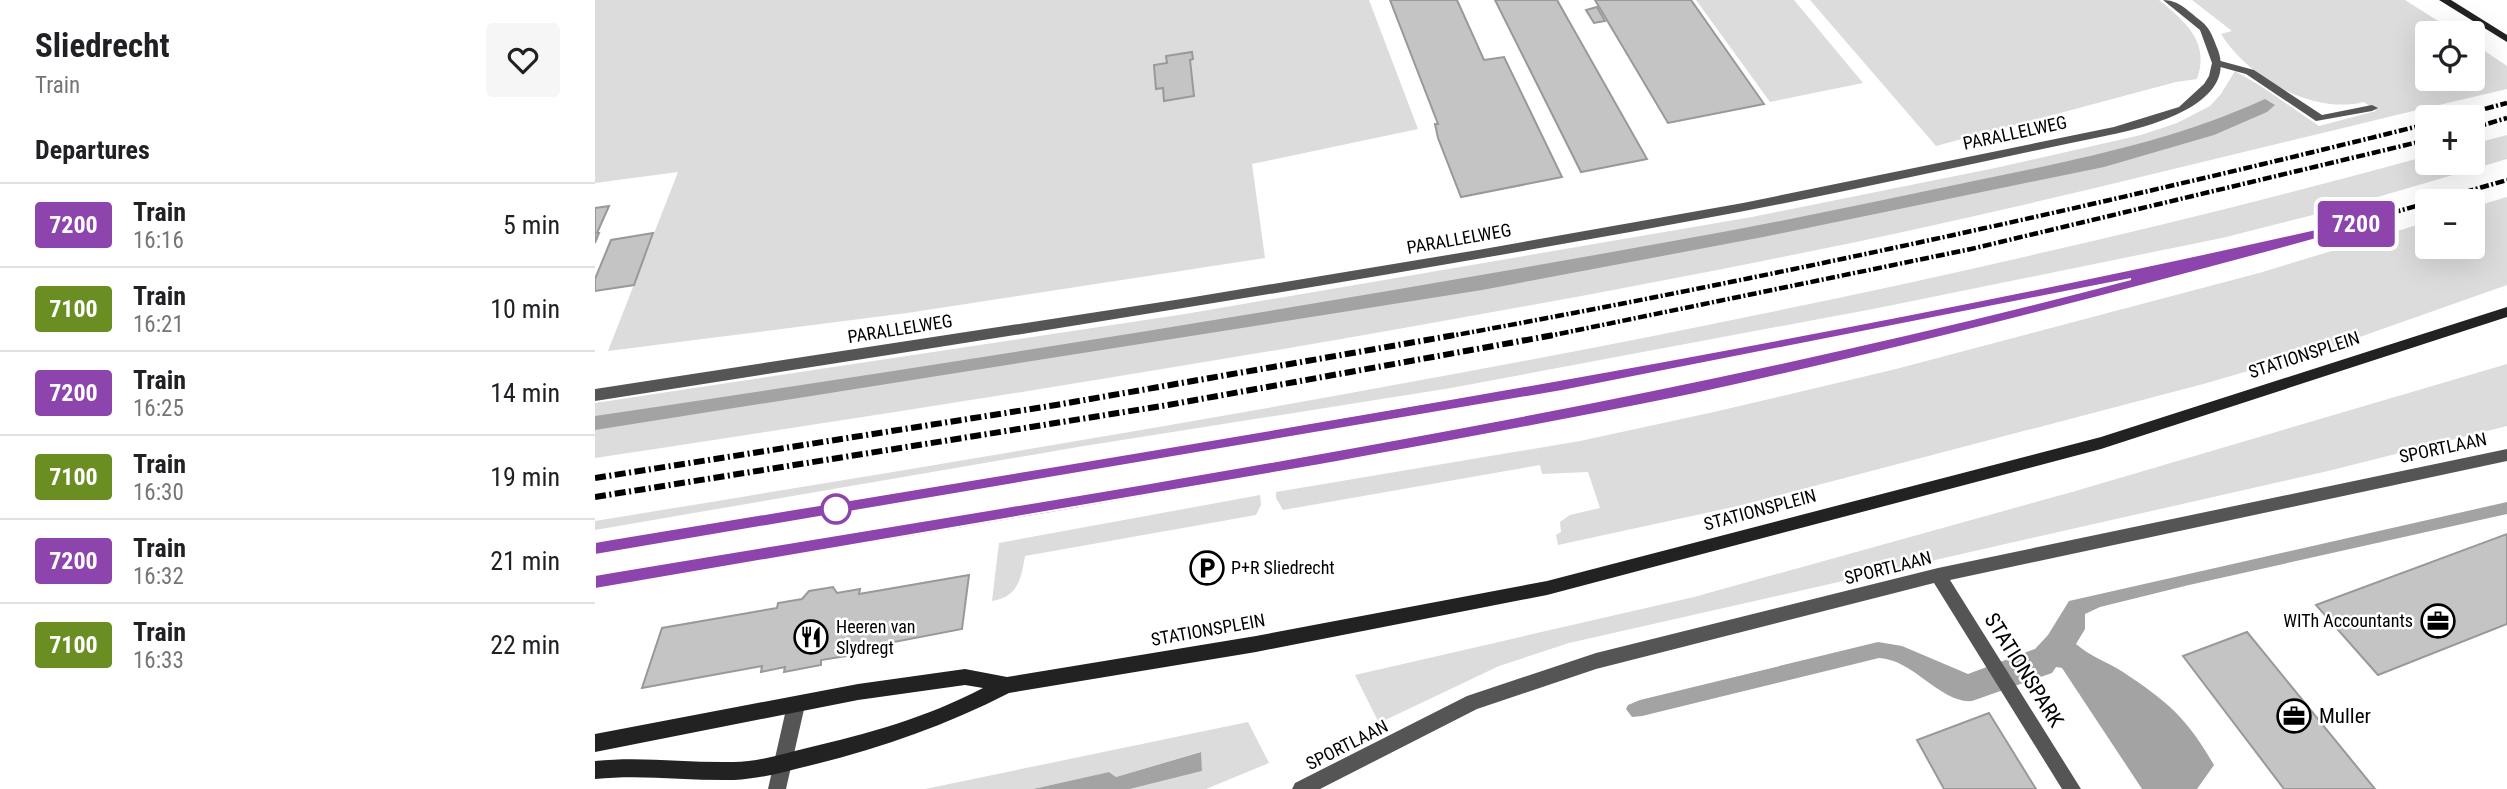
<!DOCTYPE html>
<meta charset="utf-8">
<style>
:root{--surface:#fff;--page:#f6f6f6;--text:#202124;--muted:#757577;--line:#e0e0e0}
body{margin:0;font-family:"Roboto Condensed",sans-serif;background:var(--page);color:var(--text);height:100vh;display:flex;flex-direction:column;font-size:26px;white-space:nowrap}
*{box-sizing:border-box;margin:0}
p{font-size:23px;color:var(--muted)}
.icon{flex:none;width:38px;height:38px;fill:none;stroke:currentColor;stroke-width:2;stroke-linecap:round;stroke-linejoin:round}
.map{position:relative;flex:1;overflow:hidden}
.sheet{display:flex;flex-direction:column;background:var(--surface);width:595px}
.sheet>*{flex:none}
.badge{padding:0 14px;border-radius:5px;font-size:24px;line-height:46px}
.controls{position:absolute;left:1820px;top:21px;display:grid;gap:14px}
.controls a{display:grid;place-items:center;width:70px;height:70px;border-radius:7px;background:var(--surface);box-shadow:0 7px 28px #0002;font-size:35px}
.map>.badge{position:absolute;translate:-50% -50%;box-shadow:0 0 0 4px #fff}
h2{padding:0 35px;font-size:26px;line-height:63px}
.round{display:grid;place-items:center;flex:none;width:74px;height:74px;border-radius:7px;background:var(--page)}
.overview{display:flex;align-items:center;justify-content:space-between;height:119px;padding:0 35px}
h1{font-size:33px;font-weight:700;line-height:52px}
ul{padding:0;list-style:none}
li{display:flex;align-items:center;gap:21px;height:84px;padding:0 35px;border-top:2px solid var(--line)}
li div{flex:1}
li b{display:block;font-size:26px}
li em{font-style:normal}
li .badge{min-width:77px;font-weight:700;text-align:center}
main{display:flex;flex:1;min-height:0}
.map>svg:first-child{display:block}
.green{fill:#dcdcdc}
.water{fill:#a3a3a3}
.building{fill:#c4c4c4;stroke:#999;stroke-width:2}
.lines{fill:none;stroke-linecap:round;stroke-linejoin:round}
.service{fill:#555;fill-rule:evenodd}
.minor{fill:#555;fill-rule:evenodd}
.tertiary{fill:#555;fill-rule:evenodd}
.secondary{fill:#222;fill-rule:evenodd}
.rail-far1{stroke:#000;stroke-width:4.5;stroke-dasharray:9 2.5 2 2.5;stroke-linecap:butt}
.rail{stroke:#000;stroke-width:6;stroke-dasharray:11 3.5 2 3.5;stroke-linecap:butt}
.line{fill:#8e44ad;stroke:#fff;stroke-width:2}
.stop-dot{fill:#fff;stroke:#8e44ad;stroke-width:3.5}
.labels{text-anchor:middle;stroke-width:5;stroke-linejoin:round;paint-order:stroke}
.street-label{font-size:18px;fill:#000;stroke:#fff}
.poi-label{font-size:18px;fill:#000;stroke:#fff;text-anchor:start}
.near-street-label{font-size:21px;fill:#000;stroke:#fff}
.near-poi-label{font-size:21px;fill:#000;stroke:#fff;text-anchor:start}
</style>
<main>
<section class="sheet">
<div class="overview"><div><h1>Sliedrecht</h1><p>Train</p></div><a class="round"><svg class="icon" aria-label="heart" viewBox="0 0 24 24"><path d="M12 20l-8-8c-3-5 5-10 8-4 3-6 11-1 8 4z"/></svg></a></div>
<h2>Departures</h2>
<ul>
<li><span class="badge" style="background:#8e44ad;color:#fff">7200</span><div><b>Train</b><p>16:16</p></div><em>5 min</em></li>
<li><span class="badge" style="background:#6b8e23;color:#fff">7100</span><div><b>Train</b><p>16:21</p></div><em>10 min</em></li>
<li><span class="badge" style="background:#8e44ad;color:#fff">7200</span><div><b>Train</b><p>16:25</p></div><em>14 min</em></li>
<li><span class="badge" style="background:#6b8e23;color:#fff">7100</span><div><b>Train</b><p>16:30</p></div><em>19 min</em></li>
<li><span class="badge" style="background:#8e44ad;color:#fff">7200</span><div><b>Train</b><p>16:32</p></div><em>21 min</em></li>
<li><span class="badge" style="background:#6b8e23;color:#fff">7100</span><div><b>Train</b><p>16:33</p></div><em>22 min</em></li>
</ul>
</section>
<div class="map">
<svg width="1912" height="789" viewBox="0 0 1912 789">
<rect width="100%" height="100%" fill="#fff"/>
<!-- green -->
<g class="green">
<polygon points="0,0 774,0 823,129 657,164 670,258 312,313 13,351 83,172 0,183"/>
<polygon points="1101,0 1199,0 1268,83 1175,102"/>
<path d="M1215 0H1564C1591 22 1615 42 1602 79L1581 82 1341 146Z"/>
<path d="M1597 0H1810L1862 33H1832V79H1878V43L1912 66V89C1670 145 1431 209 1187 257 794 336 397 398 0 458V403L590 314 1157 217 1405 167 1546 135 1582 123 1615 106 1626 94 1640 71 1664 85 1724 126 1781 111 1769 102C1717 115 1653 77 1626 34L1637 31Z"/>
<path d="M1912 135V159L1742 209 1627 238 1283 308 856 388 483 447 0 530V521C615 420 1230 321 1832 156V163H1878V144Z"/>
<polygon points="1912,197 1912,285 1742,345 1612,383 1143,506 963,545 961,535 966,532 965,522 975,515 1005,508 993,472 947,474 945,465 688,510 681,498 681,492 985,441 1119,412 1301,369 1664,273 1832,222 1832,247 1878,247 1878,207"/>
<polygon points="1912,364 1912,426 1733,471 974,643 904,666 784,723 760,675 1099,597 1477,492"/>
<path d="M665 495 666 505 661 515 430 556C426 579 423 597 397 601L404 543Z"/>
<polygon points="653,722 674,763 611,789 535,789 607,771 605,752 521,777 514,772 438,789 330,789"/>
</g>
<!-- water -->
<g class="water">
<path d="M1670 99 1680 105 1672 112 1619 135 1509 167 1168 237 887 290 0 430V416C364 362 727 305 1089 239 1185 222 1279 202 1374 182 1475 161 1576 142 1670 99Z"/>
<path d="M1912 502V514L1594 585 1505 607 1490 614V629L1481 644C1496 657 1513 662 1528 672 1573 702 1592 718 1619 765L1602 789H1547L1467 668 1461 667 1457 673 1377 701C1346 704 1318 659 1284 658L1047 716 1037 717 1031 709 1033 705 1045 700 1283 642 1307 646 1373 674 1440 649 1453 635 1474 601Z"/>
<polygon points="606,752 607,771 535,789 438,789 514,772 521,777"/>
</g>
<!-- building -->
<g class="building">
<polygon points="795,0 862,0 889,60 909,57 967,177 866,197 843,138 840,124 843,124"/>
<polygon points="900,0 962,0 1052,159 986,172"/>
<polygon points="1000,0 1096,0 1169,104 1073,123"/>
<polygon points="1002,7 1010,21 999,23 991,10"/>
<polygon points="597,52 598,59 595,60 599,96 569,101 568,88 561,89 559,65 572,63 571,56"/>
<polygon points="14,206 2,233 4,233 0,243 0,208"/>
<polygon points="58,233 39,285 0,291 0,279 16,240"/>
<polygon points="1912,534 1912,624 1783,675 1721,605"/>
<polygon points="374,575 367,629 252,651 251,656 226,660 226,665 189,672 190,667 166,672 167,666 47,688 67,628 182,608 183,603 207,599 214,591 238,587 242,593 265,589 264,594"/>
<polygon points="1652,632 1780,789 1689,789 1588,656"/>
<polygon points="1394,713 1436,781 1441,789 1349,789 1322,740"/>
</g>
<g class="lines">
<!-- service -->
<polygon class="service" points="1622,60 1659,70 1727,115 1777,105 1783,108 1777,111 1721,121 1651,74 1618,65 1618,61"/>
<!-- minor -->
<g class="minor">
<polygon points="1912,449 1912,461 1355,580 1486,789 1467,789 1339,583 1001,669 882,709 725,789 697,789 700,783 872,696 1001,653 1343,568"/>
<polygon points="201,697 207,699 210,705 191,789 173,789 192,705 195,699"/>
</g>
<!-- tertiary -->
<path class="tertiary" d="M1568 0C1584 0 1593 11 1606 21 1616 29 1618 38 1623 50 1643 106 1549 128 1510 136 1388 161 1266 189 1144 212 764 283 382 341 0 401V389L593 298 883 250 1148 203 1519 127 1584 107 1609 84 1614 76 1617 63 1605 30Z"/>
<!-- secondary -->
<g class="secondary">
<polygon points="1844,0 1856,0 1912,35 1912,42"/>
<path d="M1912 307V317L1506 449 952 595 661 652 414 693C350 726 283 749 213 766 189 772 164 779 139 780 93 781 47 774 0 779V761C46 756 92 763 138 762 162 762 188 754 212 748 272 734 333 717 388 688L370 685 263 700 0 752V734L263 684 370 669 412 677 661 636 952 581 1506 437Z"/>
</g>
<!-- rail-far1 -->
<g class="rail-far1">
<polyline points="1859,117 1912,103"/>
<polyline points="1878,128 1912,118"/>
<polyline points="1839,201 1912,180"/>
<path d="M850 337C1180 277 1507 205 1832 124"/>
<polyline points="949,337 1376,249 1832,140"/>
<polyline points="1220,337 1536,275"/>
<polyline points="1333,337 1557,280 1832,203"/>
</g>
<!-- rail -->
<g class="rail">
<polyline points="0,478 461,405 860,335"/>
<polyline points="0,497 573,405 959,335"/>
<polyline points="0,549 967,386 1229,335"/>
<path d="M0 582C448 508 898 440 1340 335"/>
</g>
</g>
<!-- line -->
<path class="line" d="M1765 219 1769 220V226C1547 287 1325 345 1100 394 975 420 850 442 725 465 484 508 242 548 0 589V575C514 489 1031 413 1536 279L967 391 0 555V542C590 444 1182 353 1765 219Z"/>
<!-- icons -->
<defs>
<symbol id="parking-ring" viewBox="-11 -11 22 22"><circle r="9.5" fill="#fff" stroke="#000" stroke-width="1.5"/><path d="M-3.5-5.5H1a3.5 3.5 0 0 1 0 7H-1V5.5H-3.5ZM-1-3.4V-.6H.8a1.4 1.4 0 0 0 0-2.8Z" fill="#000"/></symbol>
<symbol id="office-ring" viewBox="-11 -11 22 22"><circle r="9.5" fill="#fff" stroke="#000" stroke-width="1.5"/><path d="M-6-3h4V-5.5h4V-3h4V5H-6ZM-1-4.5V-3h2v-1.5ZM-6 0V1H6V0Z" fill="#000"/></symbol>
<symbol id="restaurant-ring" viewBox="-11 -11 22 22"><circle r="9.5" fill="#fff" stroke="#000" stroke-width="1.5"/><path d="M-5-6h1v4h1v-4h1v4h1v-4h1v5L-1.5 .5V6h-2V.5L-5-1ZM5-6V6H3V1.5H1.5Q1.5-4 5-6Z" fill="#000"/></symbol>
</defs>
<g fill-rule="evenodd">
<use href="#parking-ring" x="593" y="549" width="38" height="38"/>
<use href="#office-ring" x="1824" y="602" width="38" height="38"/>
<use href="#restaurant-ring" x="197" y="618" width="38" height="38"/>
<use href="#office-ring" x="1680" y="697" width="38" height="38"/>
</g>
<!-- markers -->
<circle class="stop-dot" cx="241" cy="509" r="14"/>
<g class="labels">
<!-- street labels -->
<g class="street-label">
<text transform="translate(1420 133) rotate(-12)" y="6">PARALLELWEG</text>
<text transform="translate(864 239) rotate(-10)" y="6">PARALLELWEG</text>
<text transform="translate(305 329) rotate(-9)" y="6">PARALLELWEG</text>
<text transform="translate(1709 355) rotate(-18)" y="6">STATIONSPLEIN</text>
<text transform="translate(1848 448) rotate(-12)" y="6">SPORTLAAN</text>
<text transform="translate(1165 510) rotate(-15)" y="6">STATIONSPLEIN</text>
<text transform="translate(1293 568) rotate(-14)" y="6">SPORTLAAN</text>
<text transform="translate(613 630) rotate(-10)" y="6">STATIONSPLEIN</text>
<text transform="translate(752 745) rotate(-27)" y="6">SPORTLAAN</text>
</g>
<!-- poi labels -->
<g class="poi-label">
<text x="636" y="574">P+R Sliedrecht</text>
<text x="1818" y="627" text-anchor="end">WITh Accountants</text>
<text x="241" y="633">Heeren van<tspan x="241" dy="21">Slydregt</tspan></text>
</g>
<!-- near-street labels -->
<g class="near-street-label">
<text transform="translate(1429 670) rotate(58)" y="7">STATIONSPARK</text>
</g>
<!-- near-poi labels -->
<g class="near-poi-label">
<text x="1724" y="723">Muller</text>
</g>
</g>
</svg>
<div class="controls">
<a><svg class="icon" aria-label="locate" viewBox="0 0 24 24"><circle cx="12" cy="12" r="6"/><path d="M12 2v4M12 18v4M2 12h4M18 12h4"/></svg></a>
<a>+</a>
<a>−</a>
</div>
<b class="badge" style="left:1761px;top:224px;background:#8e44ad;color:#fff">7200</b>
</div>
</main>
